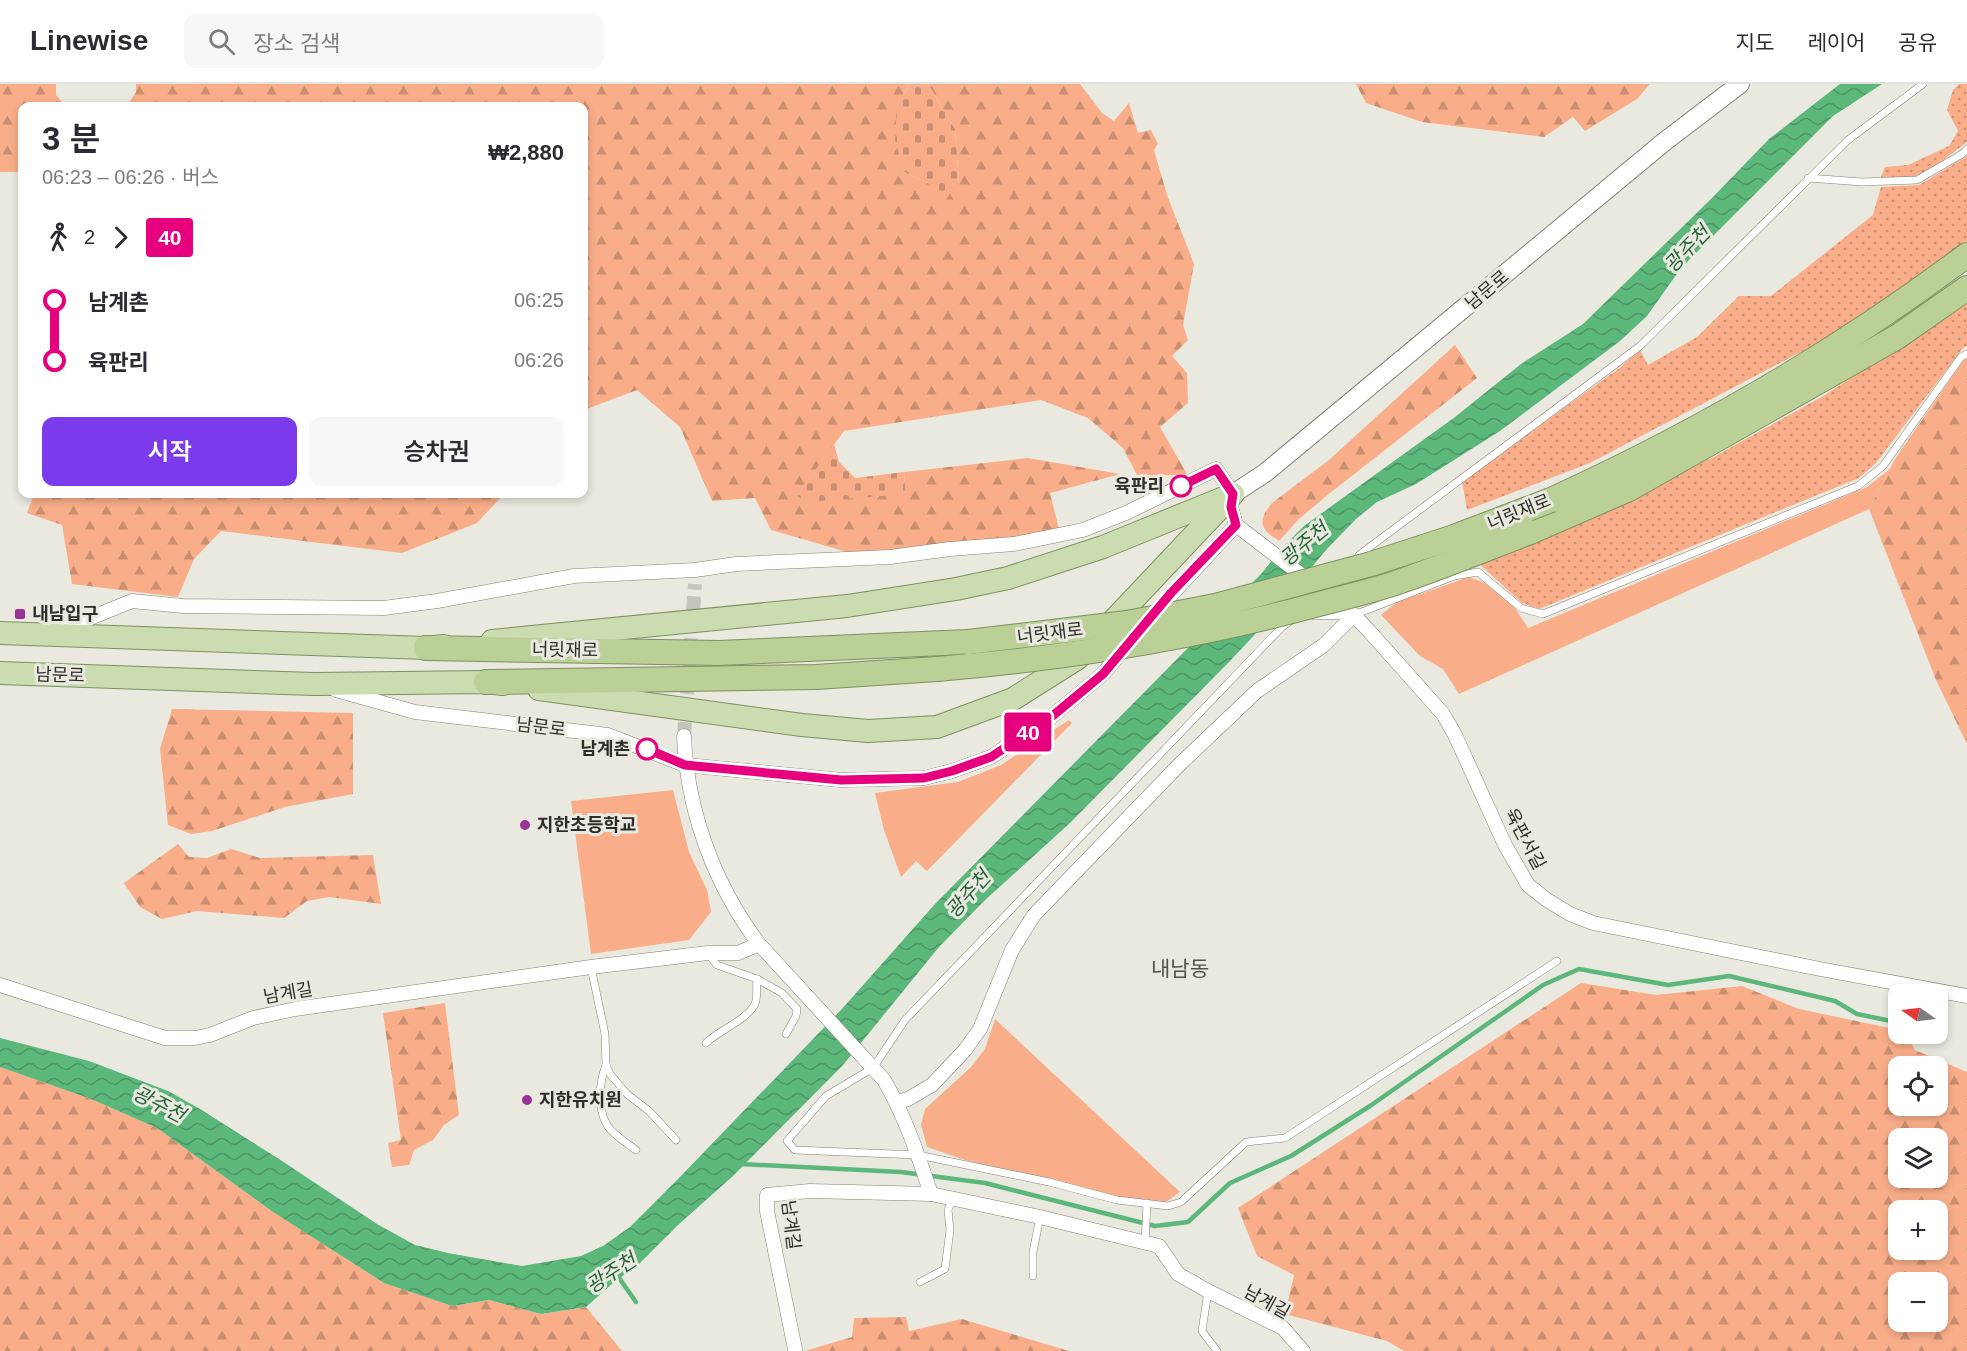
<!DOCTYPE html>
<html lang="ko">
<meta charset="utf-8">
<style>
:root{--surface:#fff;--page:#f7f7f7;--text:#2b2b33;--muted:#7c7c81;--line:#e1e1e2;--accent:#7c3aed}
body{margin:0;font-family:Arial,"Noto Sans KR",sans-serif;background:var(--page);color:var(--text);height:100vh;display:flex;flex-direction:column;font-size:22px;white-space:nowrap}
*{box-sizing:border-box;margin:0}
p{font-size:20px;color:var(--muted)}
.icon{flex:none;width:33px;height:33px;fill:none;stroke:currentColor;stroke-width:2;stroke-linecap:round;stroke-linejoin:round}
.map{position:relative;flex:1;overflow:hidden}
.sheet{position:absolute;left:18px;top:18px;width:570px;height:396px;display:flex;flex-direction:column;background:var(--surface);border-radius:12px;box-shadow:0 3px 9px #0003}
.sheet>*{flex:none}
.badge{padding:0 12px;border-radius:4px;font-size:21px;line-height:39px}
.needle{width:39px;rotate:284deg}
.buttons{position:absolute;left:1888px;top:900px;display:grid;gap:12px}
.buttons a{display:grid;place-items:center;width:60px;height:60px;border-radius:12px;background:var(--surface);box-shadow:0 3px 9px #0003;font-size:30px}
.map>.badge{position:absolute;translate:-50% -50%;box-shadow:0 0 0 3px #fff}
.legs{display:flex;align-items:center;gap:9px;height:66px;padding:0 24px;font-size:20px}
.legs p{margin-inline-start:auto}
.summary{display:flex;align-items:center;justify-content:space-between;height:102px;padding:0 24px}
h1{font-size:33px;font-weight:600;line-height:45px}
.action{display:flex;gap:12px;margin-top:auto;padding:12px 24px}
.action a{flex:1;height:69px;border-radius:12px;background:var(--accent);color:#fff;font-size:24px;font-weight:600;line-height:69px;text-align:center}
.action a+a{background:var(--page);color:var(--text)}
ul{padding:0 24px;list-style:none}
li{display:flex;align-items:center;gap:21px;height:60px;font-size:22px}
li i{display:grid;place-items:center;width:9px;height:100%;margin:0 8px;background:currentColor}
li i::after{content:'';width:15px;height:15px;margin:-8px;border:4px solid;border-radius:50%;background:var(--surface)}
li p{margin-inline-start:auto}
li:first-child i{background:linear-gradient(#0000 50%,currentColor 0)}
li:last-child i{background:linear-gradient(currentColor 50%,#0000 0)}
header{display:flex;align-items:center;gap:36px;box-sizing:border-box;height:84px;padding:0 30px;background:var(--surface);border-bottom:2px solid var(--line)}
header strong{font-size:28px}
nav{display:flex;gap:33px;margin-inline-start:auto;font-size:21px}
.search{width:420px;height:54px;background:var(--page);display:flex;align-items:center;gap:15px;box-sizing:border-box;padding:0 21px;border-radius:12px;color:var(--muted);font-size:22px}
.map>svg:first-child{display:block}
.grass{fill:url(#grass-dots)}
.forest{fill:url(#forest-firs);fill-rule:evenodd}
.cemetery{fill:url(#cemetery-stones)}
.green{fill:#f9ae89}
.water{fill:url(#water-waves)}
.lines{fill:none;stroke-linecap:round;stroke-linejoin:round}
.stream{stroke:#5cb77a;stroke-width:4.5}
.minor-tunnel{stroke:#c4c3bc;stroke-width:14;stroke-dasharray:14 7;stroke-linecap:butt}
.service-casing{stroke:#828179;stroke-width:8}
.minor-casing{stroke:#828179;stroke-width:15}
.tertiary-casing{stroke:#828179;stroke-width:20}
.primary-casing{stroke:#7d905f;stroke-width:24}
.trunk-casing{stroke:#7d905f;stroke-width:26}
.service{stroke:#fff;stroke-width:7}
.minor{stroke:#fff;stroke-width:14}
.tertiary{stroke:#fff;stroke-width:18}
.primary{stroke:#cbdcb0;stroke-width:22}
.trunk{stroke:#bad096;stroke-width:24}
.trunk-bridge-casing{stroke:#7d905f;stroke-width:26;stroke-linecap:butt}
.trunk-bridge{stroke:#bad096;stroke-width:24}
.line-1-casing{stroke:#fff;stroke-width:14}
.line-1{stroke:#e6007e;stroke-width:9}
.stop-1-dot{fill:#fff;stroke:#e6007e;stroke-width:3}
.poi-dot{fill:#983296;stroke:#eae9e0;stroke-width:2}
.labels{text-anchor:middle;stroke-width:6;stroke-linejoin:round;paint-order:stroke}
.street-label{font-size:18px;fill:#2e2d2a;stroke:#eae9e0}
.stop-label{font-size:18px;font-weight:bold;fill:#2e2d2a;stroke:#eae9e0;text-anchor:end}
.poi-label{font-size:18px;font-weight:bold;fill:#2e2d2a;stroke:#eae9e0;text-anchor:start}
.water-label{font-size:20px;font-style:italic;fill:#23633a;stroke:#eae9e0}
.quarter-label{font-size:21px;fill:#53524b;stroke:#eae9e0}
</style>
<header>
<strong>Linewise</strong>
<div class="search"><svg class="icon" aria-label="search" viewBox="0 0 24 24"><circle cx="10" cy="10" r="6"/><path d="M15 15l6 6"/></svg>장소 검색</div>
<nav><a>지도</a><a>레이어</a><a>공유</a></nav>
</header>
<div class="map">
<svg width="1967" height="1267" viewBox="0 0 1967 1267">
<defs>
<pattern id="grass-dots" width="8" height="8" patternUnits="userSpaceOnUse" patternTransform="scale(1.5)"><rect width="8" height="8" fill="#f9ae89"/><path d="M2 2h.1M6 6h.1" fill="none" stroke="#ca8e70" stroke-width="1.8" stroke-linecap="round"/></pattern>
<pattern id="forest-firs" width="22" height="20" patternUnits="userSpaceOnUse" patternTransform="scale(1.5)"><rect width="22" height="20" fill="#f9ae89"/><path d="M5 1l3.5 6h-7zM16 11l3.5 6h-7z" fill="#ca8e70"/></pattern>
<pattern id="cemetery-stones" width="16" height="16" patternUnits="userSpaceOnUse" patternTransform="scale(1.5)"><rect width="16" height="16" fill="#f9ae89"/><path d="M2 7V4a2 2 0 0 1 4 0v3zM10 15v-3a2 2 0 0 1 4 0v3z" fill="#ca8e70"/></pattern>
<pattern id="water-waves" width="16" height="10" patternUnits="userSpaceOnUse" patternTransform="scale(1.5)"><rect width="16" height="10" fill="#5cb77a"/><path d="M0 5q4-4 8 0t8 0" fill="none" stroke="#4c9564"/></pattern>
</defs>
<rect width="100%" height="100%" fill="#eae9e0"/>
<!-- grass -->
<g class="grass">
<polygon points="1959,0 1967,0 1967,58 1931,85 1913,93 1880,95 1885,83 1908,81 1949,62 1958,47 1947,26 1953,6"/>
<polygon points="1967,72 1967,157 1925,189 1820,258 1590,379 1467,426 1462,397 1618,285 1640,266 1648,281 1697,253 1739,212 1771,212 1873,131 1881,103 1919,101"/>
<polygon points="1967,218 1967,262 1963,264 1876,379 1859,394 1539,525 1522,519 1475,476 1712,374 1825,311"/>
</g>
<!-- forest -->
<g class="forest">
<polygon points="0,0 56,0 56,11 65,22 22,22 22,88 0,88"/>
<polygon points="136,0 910,0 897,21 904,88 928,99 959,97 955,45 928,0 1080,0 1102,29 1114,37 1129,19 1138,49 1151,46 1158,60 1154,66 1167,111 1194,180 1183,241 1188,256 1172,272 1187,289 1188,319 1160,343 1187,390 1138,393 1123,364 1088,334 1041,316 844,347 797,412 906,409 904,388 1028,374 1120,390 1050,409 1059,445 1013,453 854,470 771,446 755,414 712,417 680,343 637,306 584,326 584,22 127,22 136,8"/>
<polygon points="1356,0 1650,0 1637,15 1585,47 1573,33 1544,53 1422,38 1366,19"/>
<path d="M1455 261 1477 294 1330 409 1299 435 1279 457C1260 445 1257 437 1272 419L1329 376Z"/>
<polygon points="1967,271 1967,660 1936,596 1869,425 1895,375"/>
<polygon points="34,410 504,410 477,439 402,469 221,447 194,475 178,513 72,500 62,441 27,429"/>
<polygon points="172,625 353,629 353,710 285,723 212,747 191,750 168,741 160,665"/>
<polygon points="178,760 189,773 207,774 231,765 260,774 373,771 381,820 329,813 307,817 284,834 197,827 162,835 140,823 124,799"/>
<path d="M1581 899 1656 911 1742 902 1799 925 1899 946V950H1906L1915 966 1967 988V1267H1404L1387 1257 1285 1230 1294 1191 1257 1172 1238 1124ZM1899 982H1938V1022H1899ZM1899 1054H1938V1094H1899ZM1899 1126H1938V1166H1899ZM1899 1198H1938V1238H1899Z"/>
<polygon points="445,919 459,1031 444,1041 433,1056 414,1066 409,1081 392,1083 388,1059 401,1056 383,929"/>
<polygon points="0,983 91,1015 157,1044 270,1126 384,1199 452,1222 489,1216 541,1230 586,1223 622,1267 0,1267"/>
<polygon points="906,1233 909,1247 962,1235 1069,1267 805,1267 852,1253 854,1234"/>
</g>
<!-- cemetery -->
<g class="cemetery">
<polygon points="910,0 928,0 955,45 959,97 942,121 928,99 904,88 895,55 897,21"/>
<polygon points="834,360 839,378 855,394 904,388 906,410 807,418 797,412"/>
</g>
<!-- green -->
<g class="green">
<polygon points="1890,385 1869,425 1459,610 1443,585 1420,572 1381,531 1397,518 1469,493 1485,499 1515,524 1528,544 1867,403"/>
<polygon points="1069,636 1072,639 927,787 916,777 901,793 884,746 875,709 958,698 1001,681"/>
<polygon points="673,706 689,768 707,806 711,828 689,856 591,870 571,717"/>
<polygon points="995,935 1180,1108 1166,1118 1116,1113 965,1076 927,1063 921,1041 925,1025 971,983 985,965"/>
</g>
<!-- water -->
<polygon class="water" points="1840,0 1882,0 1833,32 1681,184 1647,232 1620,257 1500,347 1416,400 1377,418 1356,435 1326,466 1260,545 1230,577 1070,739 984,817 939,863 843,981 733,1092 678,1141 638,1181 614,1198 586,1223 541,1230 489,1216 452,1222 384,1199 273,1128 157,1044 91,1015 0,983 0,954 89,977 168,1007 200,1025 279,1075 377,1140 415,1161 448,1169 522,1182 581,1172 603,1162 630,1143 679,1094 841,926 935,820 1261,490 1283,463 1304,442 1455,333 1521,280 1583,240 1712,114 1769,55"/>
<g class="lines">
<!-- stream -->
<g class="stream">
<polyline points="740,1080 901,1088 985,1099 1155,1142 1188,1138 1230,1099 1291,1072 1370,1022 1543,901 1579,885 1668,901 1729,892 1835,917 1857,930 1896,938 1899,937"/>
<polyline points="617,1191 636,1218"/>
</g>
<!-- minor-tunnel -->
<polyline class="minor-tunnel" points="684,652 695,500"/>
<defs>
<g id="service">
<polyline points="1808,94 1862,98 1917,96 1962,70 1967,65"/>
<polyline points="1359,478 1359,471 1640,262 1848,56 1923,0"/>
<polyline points="1354,531 1454,492 1478,488 1521,524 1543,530 1858,402 1883,382 1961,273 1967,270"/>
<polyline points="1314,532 1351,531"/>
<polyline points="1292,536 1282,543 905,936 873,984 826,1012 787,1057 795,1066 918,1071 1049,1098 1117,1116 1168,1122 1181,1118 1246,1058 1285,1054 1557,877"/>
<polyline points="708,870 717,881 757,895 782,909 797,925 796,932 786,950"/>
<polyline points="591,883 605,950 606,981 610,990 627,1010 649,1027 676,1056"/>
<path d="M706 959C719 946 747 936 755 920 758 913 756 902 757 895"/>
<path d="M606 981C599 999 597 1023 607 1041 612 1050 627 1059 636 1066"/>
<polyline points="1145,1159 1147,1119"/>
<polyline points="1033,1192 1033,1168 1040,1133"/>
<polyline points="920,1198 945,1185 950,1146 948,1126 952,1115"/>
<polyline points="1208,1207 1202,1247 1217,1267"/>
</g>
<g id="minor">
<polyline points="1150,534 1236,441"/>
<polyline points="58,547 132,517 183,522 384,524 437,517 574,492 695,486 736,480 890,473 950,465 1014,460 1083,446 1126,429 1216,385 1233,410 1231,423 1236,441 1354,531 1370,548 1443,630 1455,651 1505,761 1528,801 1547,816 1570,830 1593,839 1820,885 1967,912"/>
<polyline points="336,606 415,628 608,651 685,681 841,696 924,694 952,687 991,673 1050,634 1103,590 1126,562"/>
<path d="M684 652C687 727 714 800 759 860L884 996C905 1032 918 1071 931 1110"/>
<polyline points="0,901 165,954 195,954 210,951 253,934 295,925 591,883 708,869 738,869 759,860"/>
<polyline points="897,1018 908,1015 932,1001 965,966 980,945 1012,866 1034,831 1180,680 1257,607 1324,561 1354,531"/>
<polyline points="795,1265 767,1127 767,1111 810,1107 931,1110 1040,1133 1159,1162 1178,1190 1208,1207 1283,1244 1303,1267"/>
</g>
<polyline id="tertiary" points="1233,410 1265,389 1664,58 1740,0"/>
<g id="primary">
<polyline points="0,549 426,564 444,562"/>
<polyline points="492,557 847,522 956,505 1008,494 1103,463 1226,413"/>
<polyline points="0,589 314,600 486,598 503,600"/>
<polyline points="539,605 802,641 868,647 937,643 1013,615 1078,574 1233,410"/>
</g>
<g id="trunk">
<path d="M1551 416C1698 349 1838 268 1967 171"/>
<polyline points="1530,448 1629,405 1897,253 1967,204"/>
<polyline points="426,564 719,569 968,558"/>
<polyline points="486,598 816,593 937,585"/>
</g>
</defs>
<!-- service casing -->
<use href="#service" class="service-casing"/>
<!-- minor casing -->
<use href="#minor" class="minor-casing"/>
<!-- tertiary casing -->
<use href="#tertiary" class="tertiary-casing"/>
<!-- primary casing -->
<use href="#primary" class="primary-casing"/>
<!-- trunk casing -->
<use href="#trunk" class="trunk-casing"/>
<!-- service -->
<use href="#service" class="service"/>
<!-- minor -->
<use href="#minor" class="minor"/>
<!-- tertiary -->
<use href="#tertiary" class="tertiary"/>
<!-- primary -->
<use href="#primary" class="primary"/>
<!-- trunk -->
<use href="#trunk" class="trunk"/>
<defs>
<g id="trunk-bridge">
<polyline points="968,558 1127,539 1215,522 1371,480 1454,453 1551,416"/>
<path d="M937 585C1066 574 1194 554 1319 520 1345 513 1372 507 1398 498 1442 483 1486 465 1530 448"/>
</g>
</defs>
<!-- trunk-bridge casing -->
<use href="#trunk-bridge" class="trunk-bridge-casing"/>
<!-- trunk-bridge -->
<use href="#trunk-bridge" class="trunk-bridge"/>
</g>
<g class="lines">
<defs>
<polyline id="line-1" points="647,665 685,681 841,696 924,694 952,687 991,673 1050,634 1103,590 1171,509 1236,441 1231,423 1233,410 1216,385 1181,402"/>
</defs>
<!-- line-1 casing -->
<use href="#line-1" class="line-1-casing"/>
<!-- line-1 -->
<use href="#line-1" class="line-1"/>
</g>
<!-- markers -->
<g class="stop-1-dot">
<circle cx="1181" cy="402" r="10"/>
<circle cx="647" cy="665" r="10"/>
</g>
<g class="poi-dot">
<rect x="14" y="524" width="12" height="12" rx="3"/>
<circle cx="525" cy="741" r="6"/>
<circle cx="527" cy="1016" r="6"/>
</g>
<g class="labels">
<!-- street labels -->
<g class="street-label">
<text transform="translate(1487 206) rotate(-40)" y="6">남문로</text>
<text transform="translate(1519 428) rotate(-22)" y="6">너릿재로</text>
<text transform="translate(1050 549) rotate(-7)" y="6">너릿재로</text>
<text transform="translate(565 566) rotate(1)" y="6">너릿재로</text>
<text transform="translate(60 591) rotate(2)" y="6">남문로</text>
<text transform="translate(541 643) rotate(7)" y="6">남문로</text>
<text transform="translate(1525 755) rotate(62)" y="6">육판서길</text>
<text transform="translate(288 909) rotate(-10)" y="6">남계길</text>
<text transform="translate(791 1141) rotate(83)" y="6">남계길</text>
<text transform="translate(1267 1218) rotate(29)" y="6">남계길</text>
</g>
<!-- stop labels -->
<g class="stop-label">
<text x="1164" y="408">육판리</text>
<text x="630" y="671">남계촌</text>
</g>
<!-- poi labels -->
<g class="poi-label">
<text x="32" y="536">내남입구</text>
<text x="537" y="747">지한초등학교</text>
<text x="539" y="1022">지한유치원</text>
</g>
<!-- water labels -->
<g class="water-label">
<text transform="translate(1687 165) rotate(-46)" y="7">광주천</text>
<text transform="translate(1304 460) rotate(-40)" y="7">광주천</text>
<text transform="translate(968 810) rotate(-48)" y="7">광주천</text>
<text transform="translate(159 1020) rotate(27)" y="7">광주천</text>
<text transform="translate(611 1189) rotate(-33)" y="7">광주천</text>
</g>
<!-- quarter labels -->
<g class="quarter-label">
<text x="1180" y="892">내남동</text>
</g>
</g>
</svg>
<div class="buttons">
<a><svg class="needle" viewBox="-14 -14 28 28"><path d="M0-13l5 13h-10z" fill="#e53935"/><path d="M0 13l5-13h-10z" fill="#7c7c81"/></svg></a>
<a><svg class="icon" aria-label="locate" viewBox="0 0 24 24"><circle cx="12" cy="12" r="6"/><path d="M12 2v4M12 18v4M2 12h4M18 12h4"/></svg></a>
<a><svg class="icon" aria-label="layers" viewBox="0 0 24 24"><path d="M12 4l9 5-9 5-9-5zM3 14l9 5 9-5"/></svg></a>
<a>+</a>
<a>−</a>
</div>
<b class="badge" style="left:1028px;top:648px;background:#e6007e;color:#fff">40</b>
<section class="sheet">
<div class="summary"><div><h1>3 분</h1><p>06:23 – 06:26 · 버스</p></div><b>₩2,880</b></div>
<div class="legs"><svg class="icon" aria-label="walk" viewBox="0 0 24 24"><circle cx="13" cy="4" r="2"/><path d="M13 8l-2 6 4 7M11 14l-3 7M7 12l3-4h3l4 4"/></svg>2<svg class="icon" aria-label="forward" viewBox="0 0 24 24"><path d="M9 5l7 7-7 7"/></svg><b class="badge" style="background:#e6007e;color:#fff">40</b></div>
<ul>
<li><i style="color:#e6007e"></i><b>남계촌</b><p>06:25</p></li>
<li><i style="color:#e6007e"></i><b>육판리</b><p>06:26</p></li>
</ul>
<div class="action"><a>시작</a><a>승차권</a></div>
</section>
</div>
